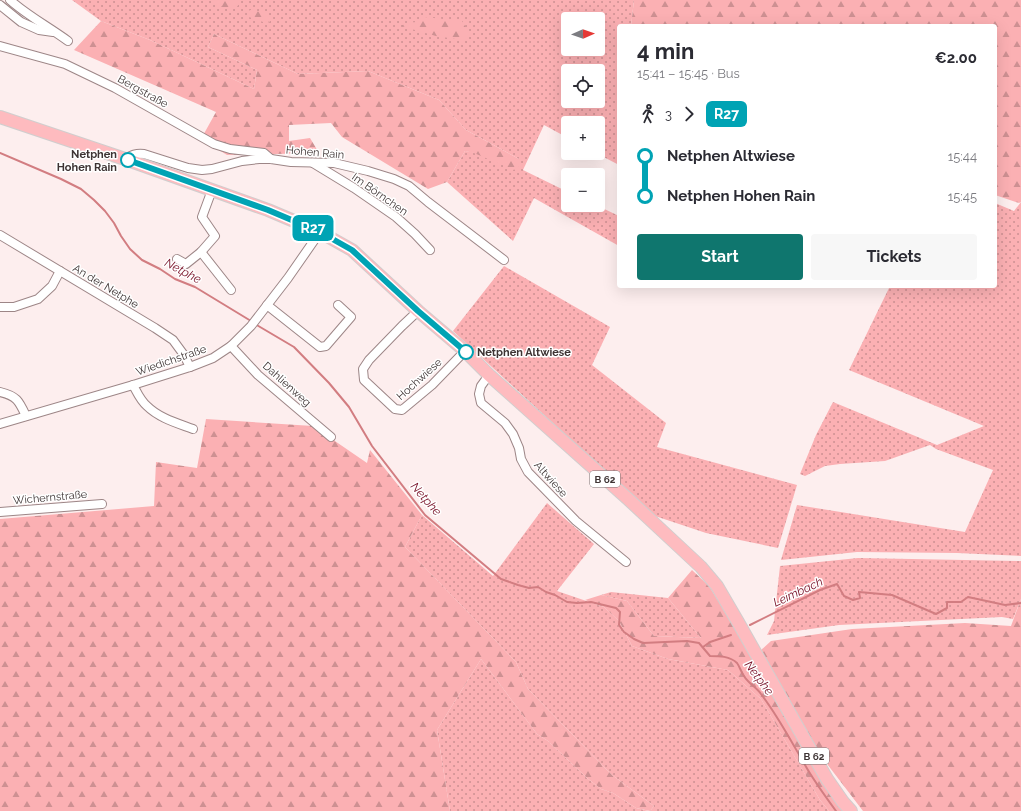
<!DOCTYPE html>
<meta charset="utf-8">
<style>
:root{--surface:#fff;--page:#f7f7f7;--text:#2b2b33;--muted:#7c7c81;--accent:#0f766e}
body{margin:0;font-family:Raleway,sans-serif;background:var(--page);color:var(--text);height:100vh;display:flex;flex-direction:column;font-size:15px;white-space:nowrap}
*{box-sizing:border-box;margin:0}
p{font-size:13px;color:var(--muted)}
.icon{flex:none;width:22px;height:22px;fill:none;stroke:currentColor;stroke-width:2;stroke-linecap:round;stroke-linejoin:round}
.map{position:relative;flex:1;overflow:hidden}
.sheet{position:absolute;left:617px;top:24px;width:380px;height:264px;display:flex;flex-direction:column;background:var(--surface);border-radius:4px;box-shadow:0 4px 16px #0002}
.sheet>*{flex:none}
.badge{padding:0 8px;border-radius:6px;font-size:14px;line-height:26px}
.needle{width:26px;rotate:88deg}
.tools{position:absolute;left:561px;top:12px;display:grid;gap:8px}
.tools a{display:grid;place-items:center;width:44px;height:44px;border-radius:4px;background:var(--surface);box-shadow:0 4px 16px #0002;font-size:20px}
.map>.badge{position:absolute;translate:-50% -50%;box-shadow:0 0 0 2px #fff}
.legs{display:flex;align-items:center;gap:6px;height:44px;padding:0 20px;font-size:13px}
.legs p{margin-inline-start:auto}
.summary{display:flex;align-items:center;justify-content:space-between;height:68px;padding:0 20px}
h1{font-size:22px;font-weight:700;line-height:30px}
.action{display:flex;gap:8px;margin-top:auto;padding:8px 20px}
.action a{flex:1;height:46px;border-radius:4px;background:var(--accent);color:#fff;font-size:16px;font-weight:700;line-height:46px;text-align:center}
.action a+a{background:var(--page);color:var(--text)}
ul{padding:0 20px;list-style:none}
li{display:flex;align-items:center;gap:14px;height:40px;font-size:15px}
li i{display:grid;place-items:center;width:6px;height:100%;margin:0 5px;background:currentColor}
li i::after{content:'';width:10px;height:10px;margin:-5px;border:3px solid;border-radius:50%;background:var(--surface)}
li p{margin-inline-start:auto}
li:first-child i{background:linear-gradient(#0000 50%,currentColor 0)}
li:last-child i{background:linear-gradient(currentColor 50%,#0000 0)}
.map>svg:first-child{display:block}
.grass{fill:url(#grass-dots);fill-rule:evenodd}
.forest{fill:url(#forest-firs)}
.lines{fill:none;stroke-linecap:round;stroke-linejoin:round}
.stream{stroke:#d27d81;stroke-width:2}
.street-casing{stroke:#9d8687;stroke-width:10}
.primary-casing{stroke:#d1cece;stroke-width:14}
.street{stroke:#fff;stroke-width:8}
.primary{stroke:#febbbf;stroke-width:12}
.line-1-casing{stroke:#fff;stroke-width:9}
.line-1{stroke:#00a3b4;stroke-width:6}
.stop-1-dot{fill:#fff;stroke:#00a3b4;stroke-width:2}
.labels{text-anchor:middle;stroke-width:3;stroke-linejoin:round;paint-order:stroke}
.shield{fill:#fff;stroke:#787171;stroke-width:1}
.shield-label{font-size:10px;font-weight:bold;fill:#3e3434}
.street-label{font-size:11px;fill:#3e3434;stroke:#fff}
.stop-label{font-size:11px;font-weight:bold;fill:#3e3434;stroke:#fff;text-anchor:end}
.water-label{font-size:12px;font-style:italic;fill:#760d24;stroke:#fff}
</style>
<div class="map">
<svg width="1021" height="811" viewBox="0 0 1021 811">
<defs>
<pattern id="grass-dots" width="8" height="8" patternUnits="userSpaceOnUse"><rect width="8" height="8" fill="#fbb0b3"/><path d="M2 2h.1M6 6h.1" fill="none" stroke="#cd9092" stroke-width="1.8" stroke-linecap="round"/></pattern>
<pattern id="forest-firs" width="22" height="20" patternUnits="userSpaceOnUse"><rect width="22" height="20" fill="#fbb0b3"/><path d="M5 1l3.5 6h-7zM16 11l3.5 6h-7z" fill="#cd9092"/></pattern>
</defs>
<rect width="100%" height="100%" fill="#fdeeee"/>
<!-- grass -->
<g class="grass">
<path d="M72 0H634L631 26H619V165L596 153H598V123H568V138L544 125 523 170 568 192V205H596L619 216V246L534 198 513 241 447 182 465 151 519 159 466 130 439 100 368 71 298 74 214 34 208 47 257 70 254 89 150 40 101 21ZM568 19H598V49H568ZM568 71H598V101H568Z"/>
<polygon points="1021,202 1021,556 957,553 857,552 781,560 797,505 965,532 993,470 936,449 930,445 885,461 840,464 825,466 805,476 800,474 816,435 833,402 937,445 984,426 849,370 890,286 995,286 995,203 1014,211"/>
<polygon points="504,266 610,327 592,365 666,423 657,447 797,485 778,548 706,533 652,515 453,331"/>
<polygon points="547,503 594,544 557,591 604,607 619,621 632,646 668,659 728,670 761,699 820,800 829,811 650,811 654,806 612,775 528,689 516,662 405,547 422,515 493,576"/>
<polygon points="858,558 1021,561 1021,599 1013,619 1002,617 839,625 767,635 774,621 780,566"/>
<polygon points="611,592 668,598 701,638 654,636 627,601 601,595"/>
<polygon points="481,659 537,734 548,741 587,778 601,789 613,793 636,808 649,811 450,811 437,730"/>
</g>
<!-- forest -->
<g class="forest">
<path d="M209 0H235L239 3C235 16 217 4 209 0Z"/>
<polygon points="634,0 1021,0 1021,202 1019,203 995,195 995,26 631,26"/>
<polygon points="250,10 261,12 270,17 270,22 266,23 249,17 247,13"/>
<polygon points="424,17 462,21 470,34 462,40 436,36 401,26 406,23 417,22"/>
<polygon points="101,21 150,40 254,89 257,70 208,47 214,34 298,74 368,71 439,100 466,130 519,159 520,166 514,170 474,153 465,151 447,182 428,189 342,137 331,123 289,125 289,141 310,138 319,153 227,155 201,139 216,112 74,50"/>
<polygon points="206,419 313,426 367,463 370,450 422,515 405,547 516,662 528,689 612,775 654,806 650,811 636,808 613,793 601,789 587,778 548,741 537,734 481,659 437,730 450,811 0,811 0,519 154,506 156,462 197,468"/>
<polygon points="692,570 709,586 738,632 845,811 829,811 820,800 761,699 728,670 668,659 632,646 619,621 604,607 585,600 601,595 627,601 654,636 701,638 668,598"/>
<polygon points="1021,599 1021,811 863,811 808,739 760,651 771,641 852,629 965,623 1011,626"/>
</g>
<g class="lines">
<!-- stream -->
<g class="stream">
<polyline points="0,153 61,179 81,189 94,200 105,211 114,223 121,236 130,249 142,260 160,269 175,279 195,287 251,321"/>
<path d="M255 324 294 347 329 383 349 407 372 446 425 515 501 579 518 585 529 588 538 587 546 592 555 595 567 602 577 603 591 602 616 608 620 612 619 625 624 632 634 639 643 643 687 641 699 643 710 656C719 656 730 656 737 663 740 667 741 672 744 676 748 683 756 687 761 694 778 716 791 741 805 765 814 781 825 796 836 811"/>
<polyline points="750,625 820,590 837,584 844,596 853,600 860,598 859,592 892,595 936,614 947,608 947,602 961,602 968,597 1005,605 1021,603"/>
<polyline points="703,647 710,642 731,635"/>
</g>
<defs>
<g id="street">
<path d="M10 0C28 16 49 27 68 41"/>
<polyline points="0,5 21,22 39,30 53,32"/>
<polyline points="0,46 65,64 115,88 214,144 230,149 264,153 271,159"/>
<path d="M125 159C132 155 136 153 144 154L188 168 202 170 212 169 242 161 259 159H271L291 162 334 163 368 171 394 179 409 186 428 202 504 260"/>
<polyline points="313,163 354,188 396,217 415,234 430,250"/>
<polyline points="0,235 155,328 173,340 184,355 190,367"/>
<polyline points="201,252 231,290"/>
<polyline points="177,259 186,264 201,252 215,236 202,217 212,190"/>
<polyline points="267,305 320,347 326,346 351,317 338,305"/>
<polyline points="0,307 14,307 38,299 52,286 60,271"/>
<polyline points="418,311 402,326 369,360 363,369 364,380 395,409 402,410 432,385 465,351"/>
<polyline points="231,346 258,375 331,437"/>
<polyline points="489,375 481,386 479,394 481,403 505,423 513,434 519,448 521,459 528,472 576,521 626,562"/>
<path d="M133 385C137 392 140 400 147 406 159 418 177 423 193 429"/>
<path d="M0 392C17 396 19 401 26 416"/>
<polyline points="0,424 133,385 190,367 213,358 231,346 251,326 288,278 320,232"/>
<polyline points="0,512 102,504"/>
</g>
<polyline id="primary" points="0,117 125,159 268,210 320,232 352,250 418,311 465,351 489,375 628,499 701,567 717,586 738,622 827,779 843,802 851,811"/>
</defs>
<!-- street casing -->
<use href="#street" class="street-casing"/>
<!-- primary casing -->
<use href="#primary" class="primary-casing"/>
<!-- street -->
<use href="#street" class="street"/>
<!-- primary -->
<use href="#primary" class="primary"/>
</g>
<g class="lines">
<defs>
<polyline id="line-1" points="128,160 268,210 320,232 352,250 418,311 466,352"/>
</defs>
<!-- line-1 casing -->
<use href="#line-1" class="line-1-casing"/>
<!-- line-1 -->
<use href="#line-1" class="line-1"/>
</g>
<!-- markers -->
<g class="stop-1-dot">
<circle cx="128" cy="160" r="7"/>
<circle cx="466" cy="352" r="7"/>
</g>
<g class="labels">
<!-- shield labels -->
<g class="shield">
<rect x="590" y="471" width="30" height="16" rx="3"/>
<rect x="799" y="748" width="30" height="16" rx="3"/>
</g>
<g class="shield-label">
<text x="605" y="483">B 62</text>
<text x="814" y="760">B 62</text>
</g>
<!-- street labels -->
<g class="street-label">
<text transform="translate(143 91) rotate(29)" y="4">Bergstraße</text>
<text transform="translate(315 152) rotate(5)" y="4">Hohen Rain</text>
<text transform="translate(380 194) rotate(35)" y="4">Im Börnchen</text>
<text transform="translate(106 286) rotate(31)" y="4">An der Netphe</text>
<text transform="translate(171 360) rotate(-19)" y="4">Wiedichstraße</text>
<text transform="translate(419 379) rotate(-42)" y="4">Hochwiese</text>
<text transform="translate(287 384) rotate(42)" y="4">Dahlienweg</text>
<text transform="translate(551 479) rotate(48)" y="4">Altwiese</text>
<text transform="translate(50 497) rotate(-5)" y="4">Wichernstraße</text>
</g>
<!-- stop labels -->
<g class="stop-label">
<text x="117" y="158">Netphen<tspan x="117" dy="13">Hohen Rain</tspan></text>
<text x="477" y="356" text-anchor="start">Netphen Altwiese</text>
</g>
<!-- water labels -->
<g class="water-label">
<text transform="translate(183 271) rotate(28)" y="4">Netphe</text>
<text transform="translate(426 499) rotate(49)" y="4">Netphe</text>
<text transform="translate(798 592) rotate(-25)" y="4">Leimbach</text>
<text transform="translate(759 678) rotate(53)" y="4">Netphe</text>
</g>
</g>
</svg>
<div class="tools">
<a><svg class="needle" viewBox="-14 -14 28 28"><path d="M0-13l5 13h-10z" fill="#e53935"/><path d="M0 13l5-13h-10z" fill="#7c7c81"/></svg></a>
<a><svg class="icon" aria-label="locate" viewBox="0 0 24 24"><circle cx="12" cy="12" r="6"/><path d="M12 2v4M12 18v4M2 12h4M18 12h4"/></svg></a>
<a>+</a>
<a>−</a>
</div>
<b class="badge" style="left:313px;top:228px;background:#00a3b4;color:#fff">R27</b>
<section class="sheet">
<div class="summary"><div><h1>4 min</h1><p>15:41 – 15:45 · Bus</p></div><b>€2.00</b></div>
<div class="legs"><svg class="icon" aria-label="walk" viewBox="0 0 24 24"><circle cx="13" cy="4" r="2"/><path d="M13 8l-2 6 4 7M11 14l-3 7M7 12l3-4h3l4 4"/></svg>3<svg class="icon" aria-label="forward" viewBox="0 0 24 24"><path d="M9 5l7 7-7 7"/></svg><b class="badge" style="background:#00a3b4;color:#fff">R27</b></div>
<ul>
<li><i style="color:#00a3b4"></i><b>Netphen Altwiese</b><p>15:44</p></li>
<li><i style="color:#00a3b4"></i><b>Netphen Hohen Rain</b><p>15:45</p></li>
</ul>
<div class="action"><a>Start</a><a>Tickets</a></div>
</section>
</div>
